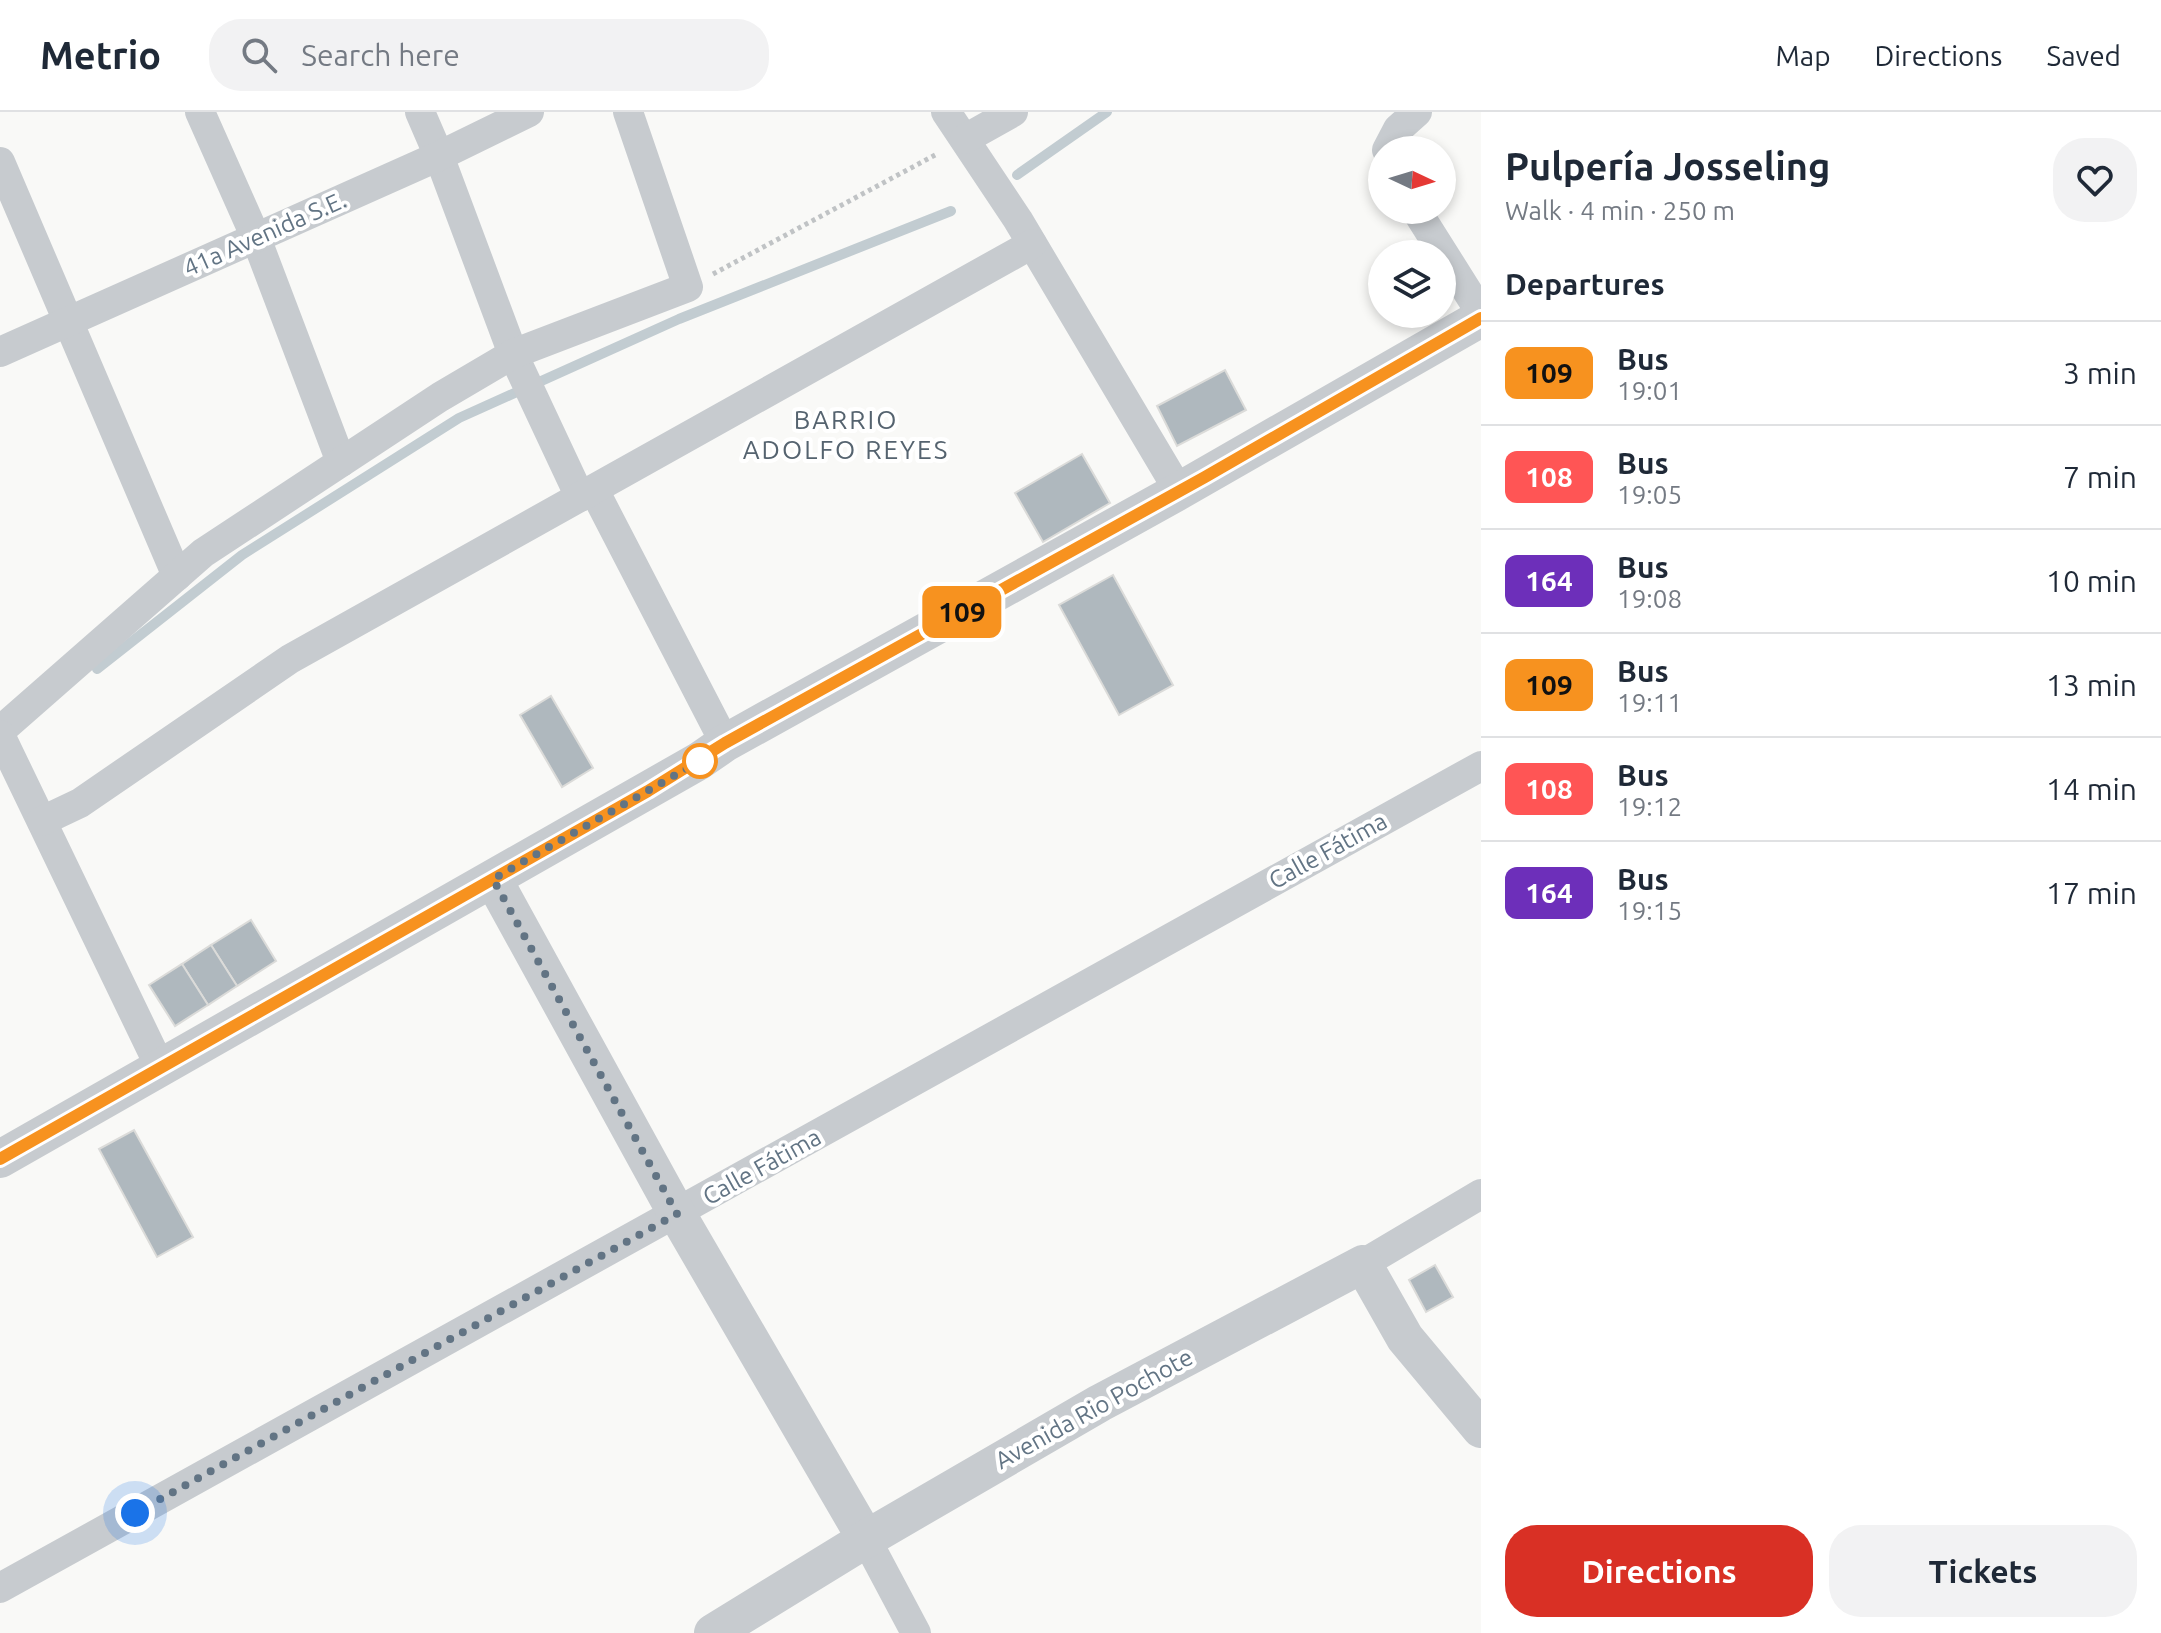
<!DOCTYPE html>
<meta charset="utf-8">
<style>
:root{--surface:#fff;--page:#f2f2f3;--text:#1f2937;--muted:#747a83;--line:#e0e1e3;--accent:#d93025}
body{margin:0;font-family:Ubuntu,sans-serif;background:var(--page);color:var(--text);height:100vh;display:flex;flex-direction:column;font-size:30px;white-space:nowrap}
*{box-sizing:border-box;margin:0}
p{font-size:26px;color:var(--muted)}
.icon{flex:none;width:44px;height:44px;fill:none;stroke:currentColor;stroke-width:2;stroke-linecap:round;stroke-linejoin:round}
.map{position:relative;flex:1;overflow:hidden}
.panel{display:flex;flex-direction:column;background:var(--surface);width:680px}
.panel>*{flex:none}
.badge{padding:0 16px;border-radius:12px;font-size:28px;line-height:52px}
.needle{width:52px;rotate:94deg}
.buttons{position:absolute;left:1368px;top:24px;display:grid;gap:16px}
.buttons a{display:grid;place-items:center;width:88px;height:88px;border-radius:50%;background:var(--surface);box-shadow:0 4px 12px #0003;font-size:40px}
.you{position:absolute;width:40px;height:40px;margin:-20px;border:6px solid #fff;border-radius:50%;background:#1a73e8;box-shadow:0 0 0 12px #1a73e833}
.map>.badge{position:absolute;translate:-50% -50%;box-shadow:0 0 0 4px #fff}
h2{padding:0 24px;font-size:30px;line-height:72px}
.round{display:grid;place-items:center;flex:none;width:84px;height:84px;border-radius:32px;background:var(--page)}
.summary{display:flex;align-items:center;justify-content:space-between;height:136px;padding:0 24px}
h1{font-size:38px;font-weight:700;line-height:60px}
.cta{display:flex;gap:16px;margin-top:auto;padding:16px 24px}
.cta a{flex:1;height:92px;border-radius:32px;background:var(--accent);color:#fff;font-size:32px;font-weight:700;line-height:92px;text-align:center}
.cta a+a{background:var(--page);color:var(--text)}
ul{padding:0;list-style:none}
li{display:flex;align-items:center;gap:24px;height:104px;padding:0 24px;border-top:2px solid var(--line)}
li div{flex:1}
li b{display:block;font-size:30px}
li em{font-style:normal}
li .badge{min-width:88px;font-weight:700;text-align:center}
header{display:flex;align-items:center;gap:48px;box-sizing:border-box;height:112px;padding:0 40px;background:var(--surface);border-bottom:2px solid var(--line)}
header strong{font-size:38px}
nav{display:flex;gap:44px;margin-inline-start:auto;font-size:28px}
.search{width:560px;height:72px;background:var(--page);display:flex;align-items:center;gap:20px;box-sizing:border-box;padding:0 28px;border-radius:32px;color:var(--muted);font-size:30px}
main{display:flex;flex:1;min-height:0}
.map>svg:first-child{display:block}
.lines{fill:none;stroke-linecap:round;stroke-linejoin:round}
.stream{stroke:#c2ccd1;stroke-width:10}
.building{fill:#afb8be;stroke:#dbdbd9;stroke-width:2}
.path{stroke:#c0c3c5;stroke-width:5;stroke-dasharray:4 4;stroke-linecap:butt}
.minor{stroke:#c7cbcf;stroke-width:30}
.tertiary{stroke:#c7cbcf;stroke-width:38}
.line-casing{stroke:#fff;stroke-width:18}
.line{stroke:#f7921f;stroke-width:12}
.walk{stroke:#627484;stroke-width:8;stroke-dasharray:0 14.4}
.stop-dot{fill:#fff;stroke:#f7921f;stroke-width:4}
.labels{text-anchor:middle;stroke-width:8;stroke-linejoin:round;paint-order:stroke}
.street-label{font-size:24px;fill:#627484;stroke:#fff}
.neighbourhood-label{font-size:26px;letter-spacing:2px;fill:#55636f;stroke:#fff}
</style>
<header>
<strong>Metrio</strong>
<div class="search"><svg class="icon" aria-label="search" viewBox="0 0 24 24"><circle cx="10" cy="10" r="6"/><path d="M15 15l6 6"/></svg>Search here</div>
<nav><a>Map</a><a>Directions</a><a>Saved</a></nav>
</header>
<main>
<div class="map">
<svg width="1481" height="1521" viewBox="0 0 1481 1521">
<rect width="100%" height="100%" fill="#f9f9f7"/>
<g class="lines">
<!-- stream -->
<g class="stream">
<polyline points="1017,63 1107,0"/>
<polyline points="97,557 242,443 459,306 679,207 951,99"/>
</g>
</g>
<!-- building -->
<g class="building">
<polygon points="1225,258 1246,298 1177,334 1157,294"/>
<polygon points="1082,342 1110,391 1043,430 1015,381"/>
<polygon points="1113,463 1173,573 1119,603 1059,493"/>
<polygon points="551,584 593,656 562,675 520,603"/>
<polygon points="251,808 276,849 237,874 211,833"/>
<polygon points="211,833 237,874 208,893 182,852"/>
<polygon points="182,852 208,893 175,914 149,873"/>
<polygon points="134,1018 193,1125 157,1145 99,1037"/>
<polygon points="1435,1153 1453,1185 1426,1200 1409,1168"/>
</g>
<g class="lines">
<!-- path -->
<polyline class="path" points="713,162 937,42"/>
<!-- minor -->
<g class="minor">
<polyline points="200,0 256,126 341,350"/>
<polyline points="420,0 439,44 513,242 580,385"/>
<polyline points="946,0 1018,108 1179,379"/>
<polyline points="965,27 1013,0"/>
<polyline points="1387,38 1398,17 1417,0"/>
<polyline points="0,50 177,464"/>
<polyline points="1416,98 1481,201"/>
<polyline points="0,240 439,44 529,0"/>
<polyline points="594,378 725,631"/>
<polyline points="0,619 203,441 440,285 513,242 688,175 628,0"/>
<polyline points="0,623 161,957"/>
<polyline points="42,709 80,691 290,547 1032,132"/>
<polyline points="1363,1152 1481,1082"/>
<polyline points="866,1427 916,1521"/>
<polyline points="0,1476 1481,654"/>
</g>
<!-- tertiary -->
<g class="tertiary">
<polyline points="493,767 677,1102 866,1427"/>
<polyline points="0,1047 699,649 725,631 1179,379 1481,206"/>
<polyline points="713,1521 866,1427 1100,1291 1363,1152 1405,1226 1481,1317"/>
</g>
</g>
<g class="lines">
<defs>
<polyline id="line" points="0,1047 648,679 725,631 1205,365 1481,206"/>
</defs>
<!-- line casing -->
<use href="#line" class="line-casing"/>
<!-- line -->
<use href="#line" class="line"/>
<!-- walk -->
<polyline class="walk" points="135,1401 677,1102 493,767 700,649"/>
</g>
<!-- markers -->
<circle class="stop-dot" cx="700" cy="649" r="16"/>
<g class="labels">
<!-- street labels -->
<g class="street-label">
<text transform="translate(265 122) rotate(-24)" y="8">41a Avenida S.E.</text>
<text transform="translate(1328 739) rotate(-29)" y="8">Calle Fátima</text>
<text transform="translate(762 1055) rotate(-29)" y="8">Calle Fátima</text>
<text transform="translate(1094 1297) rotate(-29)" y="8">Avenida Rio Pochote</text>
</g>
<!-- neighbourhood labels -->
<g class="neighbourhood-label">
<text x="846" y="317">BARRIO<tspan x="846" dy="30">ADOLFO REYES</tspan></text>
</g>
</g>
</svg>
<div class="buttons">
<a><svg class="needle" viewBox="-14 -14 28 28"><path d="M0-13l5 13h-10z" fill="#e53935"/><path d="M0 13l5-13h-10z" fill="#747a83"/></svg></a>
<a><svg class="icon" aria-label="layers" viewBox="0 0 24 24"><path d="M12 4l9 5-9 5-9-5zM3 14l9 5 9-5"/></svg></a>
</div>
<div class="you" style="left:135px;top:1401px"></div>
<b class="badge" style="left:962px;top:500px;background:#f7921f;color:#111">109</b>
</div>
<section class="panel">
<div class="summary"><div><h1>Pulpería Josseling</h1><p>Walk · 4 min · 250 m</p></div><a class="round"><svg class="icon" aria-label="heart" viewBox="0 0 24 24"><path d="M12 20l-8-8c-3-5 5-10 8-4 3-6 11-1 8 4z"/></svg></a></div>
<h2>Departures</h2>
<ul>
<li><span class="badge" style="background:#f7921f;color:#111">109</span><div><b>Bus</b><p>19:01</p></div><em>3 min</em></li>
<li><span class="badge" style="background:#f55;color:#fff">108</span><div><b>Bus</b><p>19:05</p></div><em>7 min</em></li>
<li><span class="badge" style="background:#6d2fba;color:#fff">164</span><div><b>Bus</b><p>19:08</p></div><em>10 min</em></li>
<li><span class="badge" style="background:#f7921f;color:#111">109</span><div><b>Bus</b><p>19:11</p></div><em>13 min</em></li>
<li><span class="badge" style="background:#f55;color:#fff">108</span><div><b>Bus</b><p>19:12</p></div><em>14 min</em></li>
<li><span class="badge" style="background:#6d2fba;color:#fff">164</span><div><b>Bus</b><p>19:15</p></div><em>17 min</em></li>
</ul>
<div class="cta"><a>Directions</a><a>Tickets</a></div>
</section>
</main>
